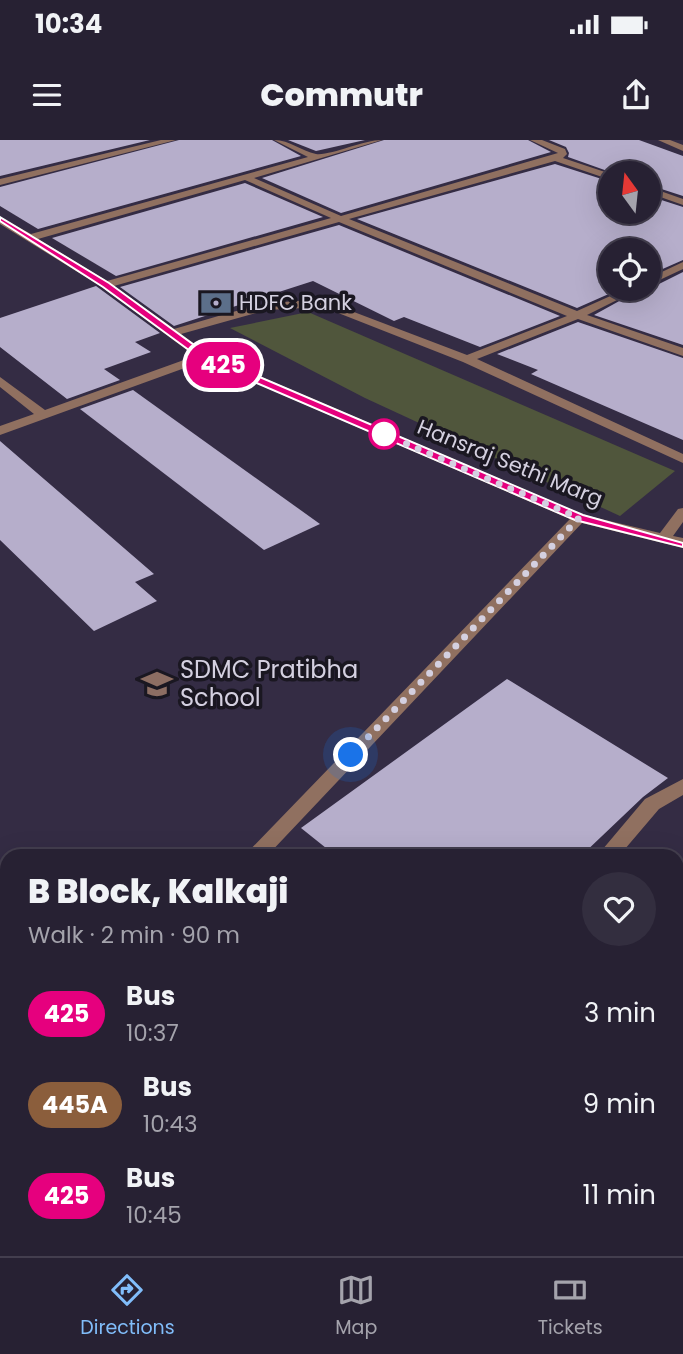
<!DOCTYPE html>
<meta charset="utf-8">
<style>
:root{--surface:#272133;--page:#332e3f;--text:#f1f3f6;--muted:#a4a3ac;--line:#433e4e;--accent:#81bdfa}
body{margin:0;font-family:Poppins,sans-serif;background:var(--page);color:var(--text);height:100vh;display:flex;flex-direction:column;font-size:26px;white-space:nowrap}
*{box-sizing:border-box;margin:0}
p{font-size:23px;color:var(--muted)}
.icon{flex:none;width:38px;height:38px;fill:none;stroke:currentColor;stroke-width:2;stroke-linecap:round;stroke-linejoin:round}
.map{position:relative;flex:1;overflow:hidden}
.drawer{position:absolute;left:0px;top:709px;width:684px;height:408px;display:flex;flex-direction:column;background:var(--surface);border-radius:21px 21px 0 0;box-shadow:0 7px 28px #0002,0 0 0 2px var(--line)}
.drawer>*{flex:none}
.badge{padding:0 14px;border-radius:23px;font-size:24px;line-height:46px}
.needle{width:46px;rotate:345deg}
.controls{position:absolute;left:598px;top:21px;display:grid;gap:14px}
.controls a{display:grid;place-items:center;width:63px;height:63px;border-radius:50%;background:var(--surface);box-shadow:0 7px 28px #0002,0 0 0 2px var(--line);font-size:35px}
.you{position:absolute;width:35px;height:35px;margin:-18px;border:5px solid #fff;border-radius:50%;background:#1a73e8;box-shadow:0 0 0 10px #1a73e833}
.map>.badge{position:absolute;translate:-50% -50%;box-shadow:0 0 0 4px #fff}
.round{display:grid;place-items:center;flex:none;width:74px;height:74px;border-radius:37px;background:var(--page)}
.overview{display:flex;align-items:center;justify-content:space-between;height:119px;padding:0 28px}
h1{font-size:33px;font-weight:800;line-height:52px}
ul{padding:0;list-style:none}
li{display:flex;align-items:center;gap:21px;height:91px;padding:0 28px}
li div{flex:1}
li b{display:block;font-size:26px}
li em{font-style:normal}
li .badge{min-width:77px;font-weight:700;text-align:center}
.status{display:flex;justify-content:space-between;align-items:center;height:49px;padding:0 35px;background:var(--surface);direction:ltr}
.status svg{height:19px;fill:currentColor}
header{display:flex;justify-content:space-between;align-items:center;height:91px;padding:0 28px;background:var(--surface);font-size:32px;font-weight:800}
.tabs{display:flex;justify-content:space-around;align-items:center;height:98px;border-top:2px solid var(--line);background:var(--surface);font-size:19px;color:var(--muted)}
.tabs a{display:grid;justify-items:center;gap:4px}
.tabs .current{color:var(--accent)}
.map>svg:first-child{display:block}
.green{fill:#50563c}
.building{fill:#b6aecb}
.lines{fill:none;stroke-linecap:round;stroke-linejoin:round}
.minor{fill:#907060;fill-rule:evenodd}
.line{fill:#e6007e;stroke:#fff;stroke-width:2}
.walk{stroke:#d4d0e0;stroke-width:7;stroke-dasharray:0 12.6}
.stop-dot{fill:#fff;stroke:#e6007e;stroke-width:3.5}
.labels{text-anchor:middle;stroke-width:7;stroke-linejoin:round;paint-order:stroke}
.far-poi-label{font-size:21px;fill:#d4d0e0;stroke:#1a1721;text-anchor:start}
.far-street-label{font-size:21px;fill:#d4d0e0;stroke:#1a1721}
.poi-label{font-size:24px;fill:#d4d0e0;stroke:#1a1721;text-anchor:start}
</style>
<div class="status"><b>10:34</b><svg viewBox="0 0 49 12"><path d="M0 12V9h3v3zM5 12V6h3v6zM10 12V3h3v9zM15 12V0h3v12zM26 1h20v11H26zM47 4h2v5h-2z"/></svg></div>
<header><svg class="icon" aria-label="menu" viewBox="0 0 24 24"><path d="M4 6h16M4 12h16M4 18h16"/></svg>Commutr<svg class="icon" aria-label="share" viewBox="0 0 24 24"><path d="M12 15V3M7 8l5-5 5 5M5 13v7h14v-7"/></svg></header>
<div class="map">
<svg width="683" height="1116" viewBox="0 0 683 1116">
<rect width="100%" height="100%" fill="#342c44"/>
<!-- green -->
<polygon class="green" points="308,172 675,331 620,376 365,258 230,188"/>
<!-- building -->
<g class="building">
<polygon points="0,0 150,0 0,36"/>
<polygon points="179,0 272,0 301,16 38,89 0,66 0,47"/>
<polygon points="288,0 365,0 316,11"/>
<polygon points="384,0 528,0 551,12 341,73 262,38"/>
<polygon points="549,0 639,0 683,16 683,56 649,45 649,33 613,33 568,17 569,13 566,7"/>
<polygon points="555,24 611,42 611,72 649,72 649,56 683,67 683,120 649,135 649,110 611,110 611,149 620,149 577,168 357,79"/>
<polygon points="245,43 323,77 116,136 52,98"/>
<polygon points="339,85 560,176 480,207 404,177 394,181 313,141 174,186 120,147"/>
<polygon points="683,132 683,205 594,175 641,149 649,149"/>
<polygon points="96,146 160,193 135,202 151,212 104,229 120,240 67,259 0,207 0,178"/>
<polygon points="578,182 683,218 683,300 531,234 538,230 497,214"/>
<polygon points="133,250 320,384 264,410 80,269"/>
<polygon points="0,301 154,434 135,442 157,461 94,491 0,400"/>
<polygon points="507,539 668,638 643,657 581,716 336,716 301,688"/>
</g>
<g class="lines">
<!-- minor -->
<g class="minor">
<polygon points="161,0 176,0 0,45 0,39"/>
<path d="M274 0C290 0 301 11 316 14 330 16 363 0 382 0L254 38 341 76 558 13 530 0H542L565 9 567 14 563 18 611 34V40L555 21 349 79 577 171 626 149H639L587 175 683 208V216L578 179 477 219 683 314V323L463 222 323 167 267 170 181 194 208 214 584 375 660 393 678 369 683 368V382L673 396 683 398V408L582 383 267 716H244L570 379 204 221 0 295V286L34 274 0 247V237L45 270 195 216 102 147 0 84V77L31 94 308 17ZM245 40 331 78 107 141 38 99ZM339 82 567 176 467 215 325 161C272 157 224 175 174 189L114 146Z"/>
<polygon points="658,0 670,0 683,5 683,11"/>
<polygon points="649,47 683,59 683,65 649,53"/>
<polygon points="683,122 683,129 649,145 649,138"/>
<polygon points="683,639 683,655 659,669 619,716 597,716 645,659"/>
<polygon points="677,966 683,968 683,991 677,989"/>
<polygon points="7,973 7,1001 0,1004 0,975"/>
<polygon points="306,1110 334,1110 332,1116 303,1116"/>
</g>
</g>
<!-- line -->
<polygon class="line" points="0,77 109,143 208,215 583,375 683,403 683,407 575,380 201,219 103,147 0,81"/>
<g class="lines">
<!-- walk -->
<polyline class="walk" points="351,615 579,378 379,292 384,294"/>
</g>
<!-- icons -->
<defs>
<symbol id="bank-bare" viewBox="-9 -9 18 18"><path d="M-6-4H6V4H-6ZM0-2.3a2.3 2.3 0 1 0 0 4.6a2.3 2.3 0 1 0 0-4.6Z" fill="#5c6f8a" stroke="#1a1721" stroke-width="2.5" paint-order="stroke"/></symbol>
<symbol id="school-bare" viewBox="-9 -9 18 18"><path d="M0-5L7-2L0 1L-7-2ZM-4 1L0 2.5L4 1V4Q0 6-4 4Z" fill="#8d6e63" stroke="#1a1721" stroke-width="2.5" paint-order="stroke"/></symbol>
</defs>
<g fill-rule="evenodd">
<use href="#bank-bare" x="194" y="141" width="44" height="44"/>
<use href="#school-bare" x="135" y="522" width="44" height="44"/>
</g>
<!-- markers -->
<circle class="stop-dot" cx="384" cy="294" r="14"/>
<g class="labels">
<!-- far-poi labels -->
<g class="far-poi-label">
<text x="239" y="170">HDFC Bank</text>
</g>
<!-- far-street labels -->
<g class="far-street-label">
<text transform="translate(510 323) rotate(22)" y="7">Hansraj Sethi Marg</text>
</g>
<!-- poi labels -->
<g class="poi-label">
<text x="180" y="538">SDMC Pratibha<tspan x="180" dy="28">School</tspan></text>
</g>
</g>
</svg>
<div class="controls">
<a><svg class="needle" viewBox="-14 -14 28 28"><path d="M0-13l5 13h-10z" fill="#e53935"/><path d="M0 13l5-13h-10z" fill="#a4a3ac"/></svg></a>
<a><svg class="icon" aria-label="locate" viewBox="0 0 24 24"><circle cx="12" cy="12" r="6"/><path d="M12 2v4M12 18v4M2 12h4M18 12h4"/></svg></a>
</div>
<div class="you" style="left:351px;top:615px"></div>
<b class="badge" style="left:223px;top:225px;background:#e6007e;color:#fff">425</b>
<section class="drawer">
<div class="overview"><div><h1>B Block, Kalkaji</h1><p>Walk · 2 min · 90 m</p></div><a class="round"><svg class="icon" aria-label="heart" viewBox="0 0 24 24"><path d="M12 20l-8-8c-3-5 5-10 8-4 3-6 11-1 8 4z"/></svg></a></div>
<ul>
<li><span class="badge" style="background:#e6007e;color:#fff">425</span><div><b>Bus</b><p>10:37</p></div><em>3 min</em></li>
<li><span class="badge" style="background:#8b5e3c;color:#fff">445A</span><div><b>Bus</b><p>10:43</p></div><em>9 min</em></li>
<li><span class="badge" style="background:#e6007e;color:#fff">425</span><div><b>Bus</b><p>10:45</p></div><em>11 min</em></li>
</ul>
</section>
</div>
<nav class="tabs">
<a class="current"><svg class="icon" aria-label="directions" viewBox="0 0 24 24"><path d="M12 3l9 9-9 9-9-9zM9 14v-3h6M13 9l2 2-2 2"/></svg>Directions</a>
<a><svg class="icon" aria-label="map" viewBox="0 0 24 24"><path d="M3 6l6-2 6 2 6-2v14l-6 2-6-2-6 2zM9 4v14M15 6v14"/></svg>Map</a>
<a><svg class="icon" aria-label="tickets" viewBox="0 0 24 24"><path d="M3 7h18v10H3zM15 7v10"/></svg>Tickets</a>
</nav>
